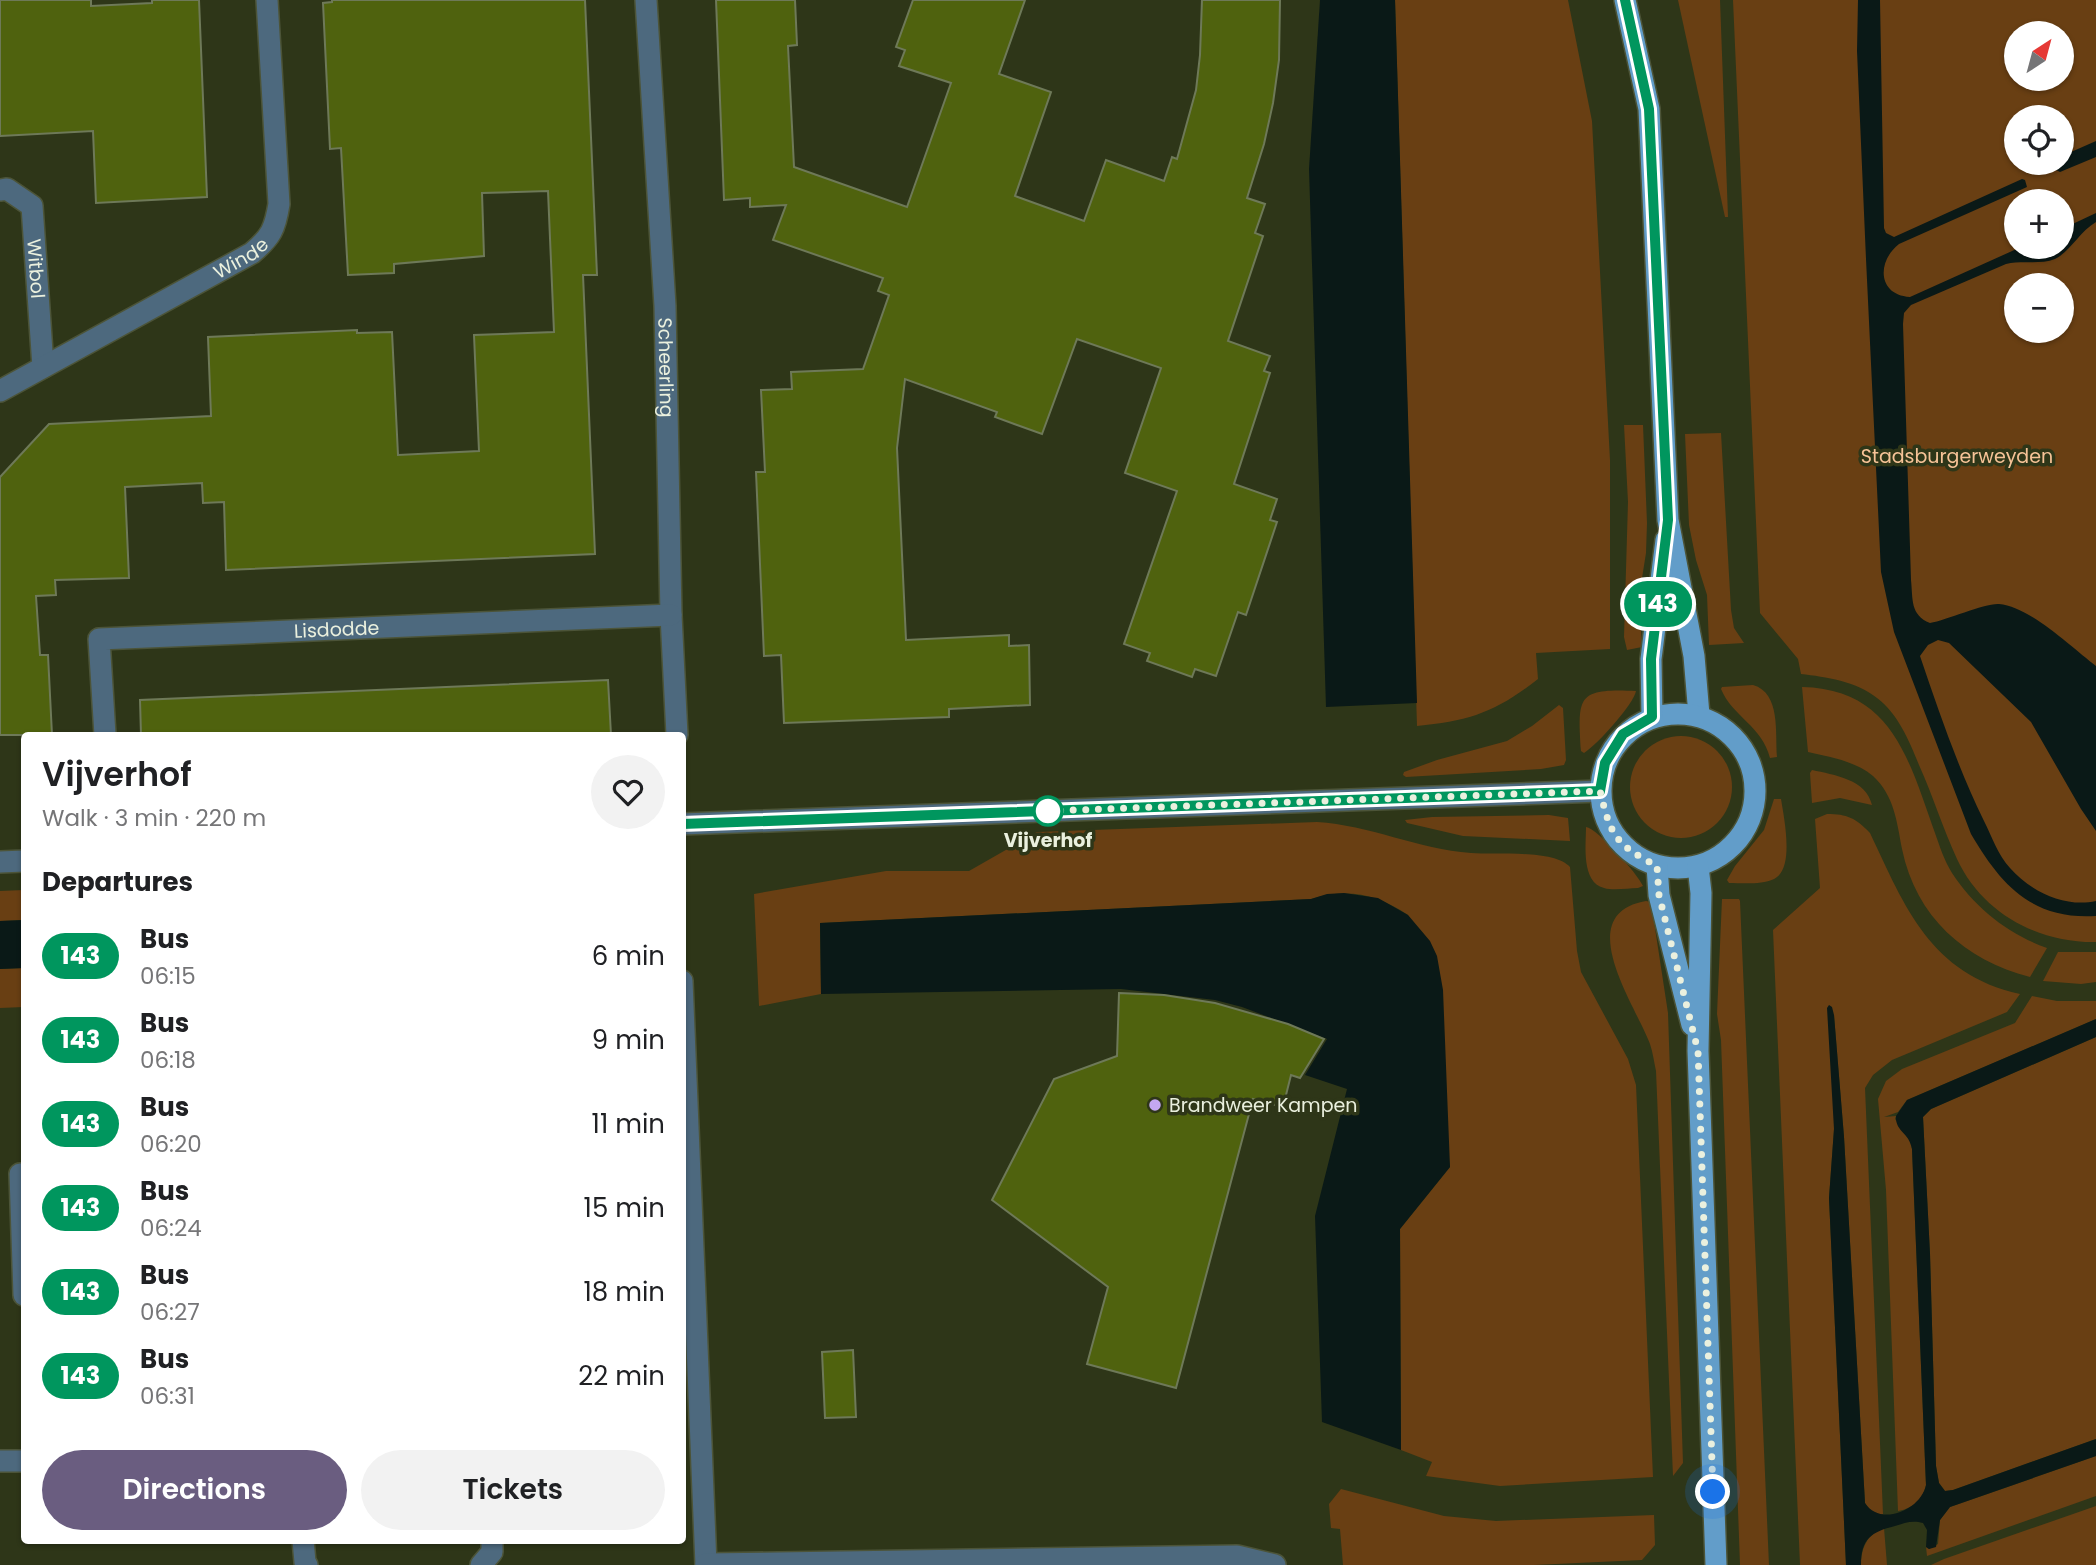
<!DOCTYPE html>
<meta charset="utf-8">
<style>
:root{--surface:#fff;--page:#f2f2f2;--text:#202124;--muted:#757577;--accent:#6a5d80}
body{margin:0;font-family:Poppins,sans-serif;background:var(--page);color:var(--text);height:100vh;display:flex;flex-direction:column;font-size:26px;white-space:nowrap}
*{box-sizing:border-box;margin:0}
p{font-size:23px;color:var(--muted)}
.icon{flex:none;width:38px;height:38px;fill:none;stroke:currentColor;stroke-width:2;stroke-linecap:round;stroke-linejoin:round}
.map{position:relative;flex:1;overflow:hidden}
.panel{position:absolute;left:21px;top:732px;width:665px;height:812px;display:flex;flex-direction:column;background:var(--surface);border-radius:7px;box-shadow:0 2px 5px #0004}
.panel>*{flex:none}
.badge{padding:0 14px;border-radius:23px;font-size:24px;line-height:46px}
.needle{width:46px;rotate:36deg}
.controls{position:absolute;left:2004px;top:21px;display:grid;gap:14px}
.controls a{display:grid;place-items:center;width:70px;height:70px;border-radius:50%;background:var(--surface);box-shadow:0 2px 5px #0004;font-size:35px}
.you{position:absolute;width:35px;height:35px;margin:-18px;border:5px solid #fff;border-radius:50%;background:#1a73e8;box-shadow:0 0 0 10px #1a73e833}
.map>.badge{position:absolute;translate:-50% -50%;box-shadow:0 0 0 4px #fff}
h2{padding:0 21px;font-size:26px;line-height:63px}
.round{display:grid;place-items:center;flex:none;width:74px;height:74px;border-radius:37px;background:var(--page)}
.headline{display:flex;align-items:center;justify-content:space-between;height:119px;padding:0 21px}
h1{font-size:33px;font-weight:600;line-height:52px}
.cta{display:flex;gap:14px;margin-top:auto;padding:14px 21px}
.cta a{flex:1;height:80px;border-radius:42px;background:var(--accent);color:#fff;font-size:28px;font-weight:600;line-height:80px;text-align:center}
.cta a+a{background:var(--page);color:var(--text)}
ul{padding:0;list-style:none}
li{display:flex;align-items:center;gap:21px;height:84px;padding:0 21px}
li div{flex:1}
li b{display:block;font-size:26px}
li em{font-style:normal}
li .badge{min-width:77px;font-weight:700;text-align:center}
.map>svg:first-child{display:block}
.green{fill:#693f13;fill-rule:evenodd}
.water{fill:#0a1917}
.building{fill:#4f620e;stroke:#6e7958;stroke-width:2}
.lines{fill:none;stroke-linecap:round;stroke-linejoin:round}
.minor-casing{stroke:#4c5438;stroke-width:24}
.major-casing{stroke:#4c5438;stroke-width:24}
.minor{stroke:#4d697e;stroke-width:21}
.major{stroke:#629dc9;stroke-width:21}
.line-casing{stroke:#fff;stroke-width:16}
.line{stroke:#00965e;stroke-width:10}
.walk{stroke:#eaf0de;stroke-width:7;stroke-dasharray:0 12.6}
.stop-dot{fill:#fff;stroke:#00965e;stroke-width:3.5}
.poi-dot{fill:#c4a7f1;stroke:#2e3618;stroke-width:2.5}
.labels{text-anchor:middle;stroke-width:7;stroke-linejoin:round;paint-order:stroke}
.street-label{font-size:19px;fill:#eaf0de;stroke:#2e3618}
.park-label{font-size:19px;fill:#f6c397;stroke:#2e3618}
.stop-label{font-size:19px;font-weight:bold;fill:#eaf0de;stroke:#2e3618}
.poi-label{font-size:19px;fill:#eaf0de;stroke:#2e3618;text-anchor:start}
</style>
<div class="map">
<svg width="2096" height="1565" viewBox="0 0 2096 1565">
<rect width="100%" height="100%" fill="#2e3618"/>
<!-- green -->
<g class="green">
<path d="M1395 0H1568L1592 121 1610 460V649L1536 653 1538 679C1496 712 1470 721 1417 726Z"/>
<polygon points="1678,0 1720,0 1728,217 1725,217"/>
<path d="M1733 0H2096V942C2038 943 1982 913 1957 859 1943 829 1933 796 1919 765 1909 740 1898 714 1877 698 1856 681 1826 677 1801 674L1798 659 1760 613ZM2016 33H2062V79H2016ZM2016 117H2062V163H2016ZM2016 201H2062V247H2016ZM2016 285H2062V331H2016Z"/>
<polygon points="1624,425 1643,425 1647,523 1646,553 1639,597 1642,647 1627,650 1624,637 1628,502"/>
<polygon points="1721,433 1731,610 1734,628 1744,643 1709,645 1707,595 1696,560 1689,525 1685,434"/>
<path d="M1753 685C1781 693 1775 733 1777 757L1770 758C1762 726 1732 716 1721 689L1722 687Z"/>
<path d="M1802 687C1893 689 1909 761 1935 833 1940 847 1944 860 1952 873 1975 908 2008 934 2047 948L2030 977C1965 960 1916 917 1902 849 1897 822 1894 795 1873 776 1855 761 1830 757 1808 752Z"/>
<path d="M1636 691C1634 704 1596 746 1584 753L1581 751C1578 697 1576 688 1636 691Z"/>
<polygon points="1559,705 1563,708 1566,760 1564,765 1541,769 1406,777 1403,775 1404,772 1437,760 1507,741 1532,726"/>
<circle cx="1681" cy="787" r="51"/>
<path d="M1812 770C1834 775 1866 779 1872 805L1840 798 1812 803 1810 773Z"/>
<path d="M1774 799H1781C1784 818 1795 869 1774 879 1761 885 1742 883 1729 883L1727 880 1735 866 1764 830Z"/>
<path d="M1827 814C1847 814 1856 818 1870 833 1905 907 1930 974 2020 994L2007 1012 1892 1060 1873 1075 1865 1088 1883 1514C1874 1516 1869 1510 1865 1503L1844 1137 1834 1015V1129L1829 1198 1846 1565H1800L1773 930 1820 888 1815 819Z"/>
<polygon points="1549,815 1568,818 1570,841 1463,836 1407,823 1405,820 1432,817"/>
<path d="M1317 822C1369 825 1418 849 1471 853 1495 855 1554 849 1570 867L1577 951 1581 972 1628 1059 1636 1085 1653 1477 1500 1486 1426 1476 1432 1462 1401 1450 1400 1229 1450 1167 1408 915C1377 894 1347 888 1311 899L820 923 821 994 759 1006 754 894 886 871H969L1037 832Z"/>
<path d="M1586 827C1598 829 1637 873 1643 886L1638 888C1628 888 1614 891 1604 888 1581 882 1586 845 1586 827Z"/>
<polygon points="24,890 24,920 0,921 0,891"/>
<polygon points="1722,899 1739,899 1740,901 1769,1565 1740,1565 1721,1040 1717,1014"/>
<path d="M1646 901 1651 902 1668 1013 1683 1463 1673 1476 1656 1071C1654 1062 1653 1053 1650 1044 1636 1006 1570 914 1646 901Z"/>
<polygon points="2058,952 2096,952 2096,982 2081,984 2043,981"/>
<polygon points="24,968 24,1007 0,1008 0,969"/>
<path d="M2032 996 2057 1001H2096V1019L1907 1100 1898 1112 1884 1117 1896 1116 1895 1119 1909 1138 1912 1149 1926 1485C1923 1500 1914 1508 1898 1511L1886 1190 1878 1099 1886 1081 1902 1069 2015 1023Z"/>
<polygon points="2096,1037 2096,1439 1953,1490 1945,1491 1939,1483 1936,1466 1930,1254 1923,1117 1931,1109"/>
<polygon points="2096,1456 2096,1496 1927,1556 1926,1547 1929,1549 1938,1544 1940,1520 1950,1507"/>
<polygon points="1341,1489 1444,1516 1496,1521 1654,1515 1655,1545 1642,1560 1534,1565 1343,1565 1340,1529 1331,1528 1329,1504"/>
<polygon points="2096,1506 2096,1565 1931,1565 1944,1559"/>
<path d="M1884 1528 1887 1565H1861C1861 1548 1867 1534 1884 1528Z"/>
</g>
<!-- water -->
<g class="water">
<polygon points="1320,0 1395,0 1417,703 1326,707 1309,169"/>
<path d="M1858 0H1880L1884 228 1886 233 1894 237 2022 179 2025 180 2027 187 1899 244C1877 261 1877 295 1910 297L2021 247H2062V229L2096 213V222C2079 232 2071 251 2055 259 2040 265 2021 260 2006 264L1911 305 1904 313 1903 324 1911 580C1913 599 1910 615 1930 623 1947 620 1985 603 1999 604 2029 606 2072 648 2096 666V831L2081 809 2031 722 1949 643 1938 640 1928 645 1920 656C1939 712 1958 768 1984 821 1992 837 1998 855 2010 868 2030 891 2065 908 2096 901V916C2032 920 2001 885 1971 834L1894 632 1881 572 1866 259 1857 51Z"/>
<polygon points="2096,141 2096,157 2060,172 2056,170 2053,163 2062,163 2062,156"/>
<polygon points="1344,893 1378,898 1408,915 1430,941 1437,956 1443,990 1450,1167 1400,1229 1401,1450 1322,1422 1315,1216 1347,1089 1305,1075 1327,1039 1242,1007 1215,1000 1121,989 821,994 820,923 1311,899 1327,894"/>
<polygon points="24,920 24,968 0,969 0,921"/>
<path d="M1829 1005 1832 1007 1834 1015 1844 1137 1865 1503C1880 1527 1921 1510 1926 1485L1912 1149C1909 1132 1895 1132 1896 1116L1907 1100 2096 1019V1037L1931 1109 1923 1117 1930 1254 1936 1466 1939 1483 1945 1491 1953 1490 2096 1439V1456L1950 1507 1940 1520 1936 1547 1929 1549 1926 1547 1927 1530 1923 1523C1912 1520 1905 1523 1895 1526 1871 1532 1861 1539 1861 1565H1846L1829 1198 1834 1129 1827 1008Z"/>
</g>
<!-- building -->
<g class="building">
<polygon points="0,0 91,0 91,6 152,3 152,0 199,0 207,197 96,203 93,131 0,136"/>
<polygon points="332,0 585,0 597,275 583,275 595,554 226,570 224,502 203,503 202,483 125,487 129,578 55,580 56,595 36,596 40,655 48,655 52,735 0,735 0,477 49,424 211,416 208,337 357,330 357,333 392,332 398,455 479,451 474,335 554,332 548,191 482,193 484,256 394,264 394,273 348,275 341,148 330,149 323,3 332,2"/>
<polygon points="716,0 795,0 797,45 788,46 794,167 907,207 951,83 899,66 905,50 896,47 913,0 1025,0 999,74 1051,92 1015,196 1084,221 1106,160 1164,181 1172,157 1177,159 1196,90 1200,55 1202,0 1280,0 1279,60 1273,103 1264,144 1247,198 1265,204 1255,233 1263,236 1228,341 1270,356 1264,371 1270,373 1234,484 1277,499 1270,520 1277,522 1246,615 1238,612 1216,676 1195,669 1192,677 1147,661 1150,653 1124,644 1177,491 1125,473 1161,368 1077,339 1042,434 995,417 997,412 905,379 897,448 906,640 1009,635 1009,646 1029,645 1030,705 949,709 949,717 784,723 781,655 764,656 756,472 765,472 761,390 792,389 791,372 863,369 889,295 878,291 883,278 773,240 786,205 750,207 750,198 724,200"/>
<polygon points="608,680 611,735 141,735 140,700"/>
<polygon points="1119,993 1164,995 1215,1003 1288,1024 1324,1039 1300,1078 1291,1075 1283,1107 1253,1099 1176,1388 1087,1364 1108,1287 992,1200 1054,1079 1117,1056"/>
<polygon points="853,1350 856,1417 825,1418 822,1352"/>
</g>
<g class="lines">
<defs>
<g id="minor">
<path id="s1" d="M646 0 665 306 671 615 677 735"/>
<path id="s2" d="M0 190 7 189 32 206 43 367"/>
<path id="s3" d="M0 391 252 253C271 237 275 229 279 204L267 0"/>
<path id="s4" d="M105 735 99 639 671 615"/>
<polyline points="682,824 1600,791"/>
<polyline points="0,862 24,861"/>
<polyline points="682,981 706,1565"/>
<polyline points="20,1174 24,1295"/>
<polyline points="0,1461 24,1461"/>
<polyline points="303,1540 305,1562 307,1565"/>
<polyline points="706,1564 1237,1556 1275,1565"/>
<polyline points="481,1565 492,1552 492,1540"/>
</g>
<g id="major">
<polyline points="1625,0 1649,109 1668,520 1694,656 1699,715"/>
<circle cx="1678" cy="791" r="77"/>
<polyline points="1652,717 1651,659 1666,540"/>
<polyline points="1657,866 1659,895 1692,1025"/>
<polyline points="1698,866 1701,893 1698,1051 1716,1565"/>
</g>
</defs>
<!-- minor casing -->
<use href="#minor" class="minor-casing"/>
<!-- major casing -->
<use href="#major" class="major-casing"/>
<!-- minor -->
<use href="#minor" class="minor"/>
<!-- major -->
<use href="#major" class="major"/>
</g>
<g class="lines">
<defs>
<polyline id="line" points="682,824 1600,791 1605,763 1623,734 1652,717 1651,659 1668,520 1649,109 1625,0"/>
</defs>
<!-- line casing -->
<use href="#line" class="line-casing"/>
<!-- line -->
<use href="#line" class="line"/>
<!-- walk -->
<path class="walk" d="M1048 811 1600 791C1611 836 1615 844 1657 866L1659 895 1698 1051 1713 1492"/>
</g>
<!-- markers -->
<circle class="stop-dot" cx="1048" cy="811" r="14"/>
<circle class="poi-dot" cx="1155" cy="1105" r="7"/>
<g class="labels">
<!-- street labels -->
<g class="street-label">
<text dy="7" stroke="none"><textPath href="#s3" startOffset="275">Winde</textPath></text>
<text dy="7" stroke="none"><textPath href="#s2" startOffset="100">Witbol</textPath></text>
<text dy="7" stroke="none"><textPath href="#s1" startOffset="368">Scheerling</textPath></text>
<text dy="7" stroke="none"><textPath href="#s4" startOffset="334">Lisdodde</textPath></text>
</g>
<!-- park labels -->
<g class="park-label">
<text x="1957" y="463">Stadsburgerweyden</text>
</g>
<!-- stop labels -->
<g class="stop-label">
<text x="1048" y="847">Vijverhof</text>
</g>
<!-- poi labels -->
<g class="poi-label">
<text x="1169" y="1112">Brandweer Kampen</text>
</g>
</g>
</svg>
<div class="controls">
<a><svg class="needle" viewBox="-14 -14 28 28"><path d="M0-13l5 13h-10z" fill="#e53935"/><path d="M0 13l5-13h-10z" fill="#757577"/></svg></a>
<a><svg class="icon" aria-label="locate" viewBox="0 0 24 24"><circle cx="12" cy="12" r="6"/><path d="M12 2v4M12 18v4M2 12h4M18 12h4"/></svg></a>
<a>+</a>
<a>−</a>
</div>
<div class="you" style="left:1713px;top:1492px"></div>
<b class="badge" style="left:1658px;top:604px;background:#00965e;color:#fff">143</b>
<section class="panel">
<div class="headline"><div><h1>Vijverhof</h1><p>Walk · 3 min · 220 m</p></div><a class="round"><svg class="icon" aria-label="heart" viewBox="0 0 24 24"><path d="M12 20l-8-8c-3-5 5-10 8-4 3-6 11-1 8 4z"/></svg></a></div>
<h2>Departures</h2>
<ul>
<li><span class="badge" style="background:#00965e;color:#fff">143</span><div><b>Bus</b><p>06:15</p></div><em>6 min</em></li>
<li><span class="badge" style="background:#00965e;color:#fff">143</span><div><b>Bus</b><p>06:18</p></div><em>9 min</em></li>
<li><span class="badge" style="background:#00965e;color:#fff">143</span><div><b>Bus</b><p>06:20</p></div><em>11 min</em></li>
<li><span class="badge" style="background:#00965e;color:#fff">143</span><div><b>Bus</b><p>06:24</p></div><em>15 min</em></li>
<li><span class="badge" style="background:#00965e;color:#fff">143</span><div><b>Bus</b><p>06:27</p></div><em>18 min</em></li>
<li><span class="badge" style="background:#00965e;color:#fff">143</span><div><b>Bus</b><p>06:31</p></div><em>22 min</em></li>
</ul>
<div class="cta"><a>Directions</a><a>Tickets</a></div>
</section>
</div>
